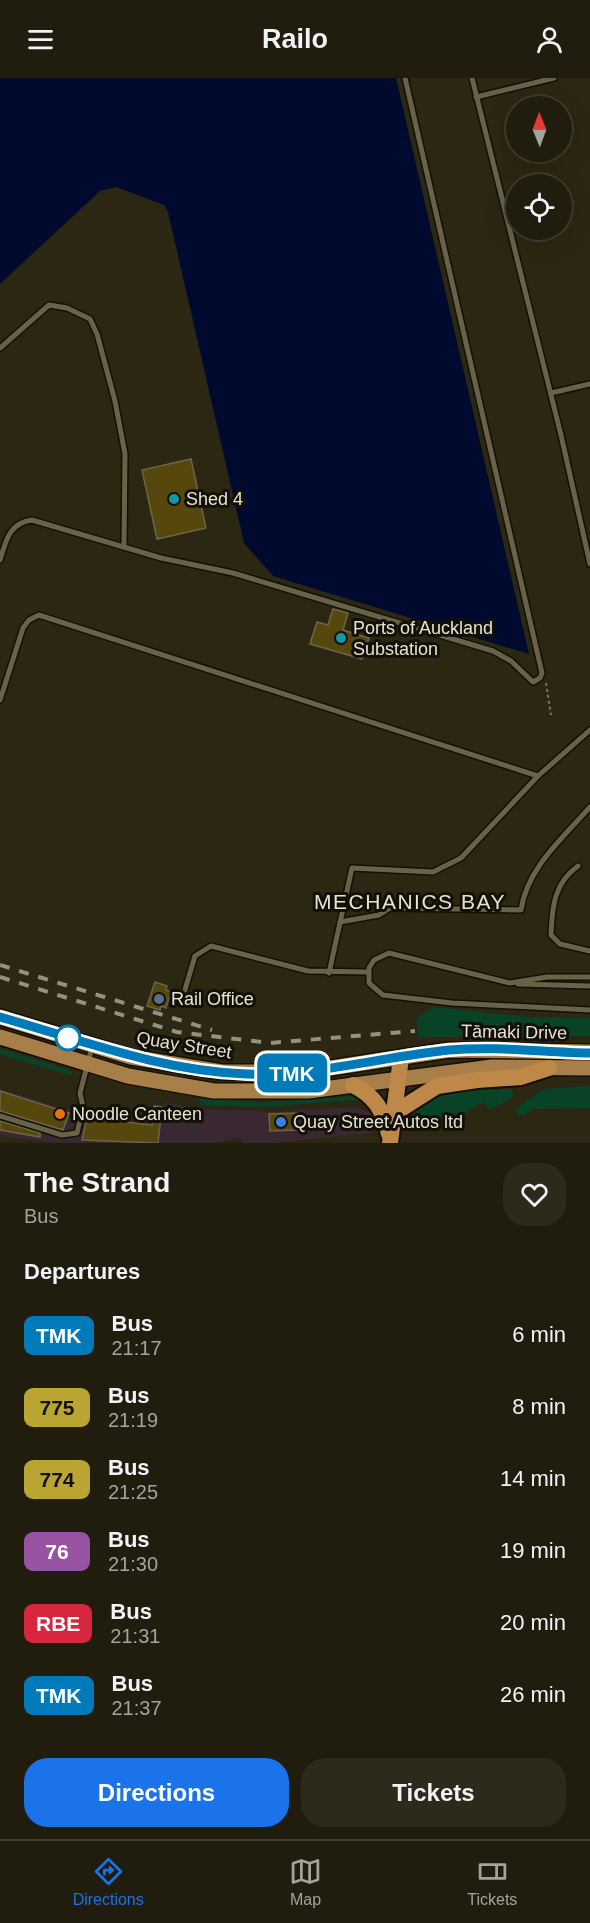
<!DOCTYPE html>
<meta charset="utf-8">
<style>
:root{--surface:#211d0e;--page:#2d2a1c;--text:#f1f3f6;--muted:#a2a29e;--line:#3e3b2e;--accent:#1a73e8}
body{margin:0;font-family:Helvetica,sans-serif;background:var(--page);color:var(--text);height:100vh;display:flex;flex-direction:column;font-size:22px;white-space:nowrap}
*{box-sizing:border-box;margin:0}
p{font-size:20px;color:var(--muted)}
.icon{flex:none;width:33px;height:33px;fill:none;stroke:currentColor;stroke-width:2;stroke-linecap:round;stroke-linejoin:round}
.map{position:relative;height:1065px;overflow:hidden}
.side{display:flex;flex-direction:column;background:var(--surface);flex:1}
.side>*{flex:none}
.badge{padding:0 12px;border-radius:9px;font-size:21px;line-height:39px}
.needle{width:39px;rotate:359deg}
.tools{position:absolute;left:506px;top:18px;display:grid;gap:12px}
.tools a{display:grid;place-items:center;width:66px;height:66px;border-radius:50%;background:var(--surface);box-shadow:0 6px 24px #0002,0 0 0 2px var(--line);font-size:30px}
.map>.badge{position:absolute;translate:-50% -50%;box-shadow:0 0 0 3px #fff}
h2{padding:0 24px;font-size:22px;line-height:54px}
.round{display:grid;place-items:center;flex:none;width:63px;height:63px;border-radius:24px;background:var(--page)}
.headline{display:flex;align-items:center;justify-content:space-between;height:102px;padding:0 24px}
h1{font-size:28px;font-weight:800;line-height:45px}
.primary-button{display:flex;gap:12px;margin-top:auto;padding:12px 24px}
.primary-button a{flex:1;height:69px;border-radius:24px;background:var(--accent);color:#fff;font-size:24px;font-weight:800;line-height:69px;text-align:center}
.primary-button a+a{background:var(--page);color:var(--text)}
ul{padding:0;list-style:none}
li{display:flex;align-items:center;gap:18px;height:72px;padding:0 24px}
li div{flex:1}
li b{display:block;font-size:22px}
li em{font-style:normal}
li .badge{min-width:66px;font-weight:700;text-align:center}
header{display:flex;justify-content:space-between;align-items:center;height:78px;padding:0 24px;background:var(--surface);font-size:27px;font-weight:800}
.menu{display:flex;justify-content:space-around;align-items:center;height:84px;border-top:2px solid var(--line);background:var(--surface);font-size:16px;color:var(--muted)}
.menu a{display:grid;justify-items:center;gap:3px}
.menu .selected{color:var(--accent)}
.map>svg:first-child{display:block}
.commercial{fill:#392831}
.green{fill:#084328}
.water{fill:#000a2e}
.building{fill:#56480c;stroke:#6b654e;stroke-width:1.5}
.lines{fill:none;stroke-linecap:round;stroke-linejoin:round}
.service-casing{stroke:#150f00;stroke-width:8}
.primary-casing{stroke:#150f00;stroke-width:18}
.trunk-casing{stroke:#150f00;stroke-width:20}
.path{stroke:#7b7665;stroke-width:2;stroke-dasharray:3 3;stroke-linecap:butt}
.service{stroke:#68624b;stroke-width:5}
.primary{stroke:#a87f49;stroke-width:15}
.trunk{stroke:#bd8848;stroke-width:16}
.rail{stroke:#959080;stroke-width:4;stroke-dasharray:10 10;stroke-linecap:butt}
.line-casing{stroke:#fff;stroke-width:14}
.line{stroke:#007ab8;stroke-width:9}
.culture-dot{fill:#0f9aa8;stroke:#121007;stroke-width:2}
.service-dot{fill:#5c6f8a;stroke:#121007;stroke-width:2}
.stop-dot{fill:#fff;stroke:#007ab8;stroke-width:3}
.food-dot{fill:#e8710a;stroke:#121007;stroke-width:2}
.shop-dot{fill:#3f7fe0;stroke:#121007;stroke-width:2}
.labels{text-anchor:middle;stroke-width:6;stroke-linejoin:round;paint-order:stroke}
.poi-label{font-size:18px;fill:#e6e2d5;stroke:#121007;text-anchor:start}
.street-label{font-size:18px;fill:#e6e2d5;stroke:#121007}
.quarter-label{font-size:21px;letter-spacing:1.5px;fill:#e6e2d5;stroke:#121007}
</style>
<header><svg class="icon" aria-label="menu" viewBox="0 0 24 24"><path d="M4 6h16M4 12h16M4 18h16"/></svg>Railo<svg class="icon" aria-label="person" viewBox="0 0 24 24"><circle cx="12" cy="8" r="4"/><path d="M4 21q1-7 8-7t8 7"/></svg></header>
<div class="map">
<svg width="590" height="1065" viewBox="0 0 590 1065">
<rect width="100%" height="100%" fill="#2c2712"/>
<!-- commercial -->
<polygon class="commercial" points="0,1011 78,1035 80,1029 99,1031 98,1040 151,1046 152,1041 161,1042 164,1025 205,1031 275,1034 355,1029 372,1035 372,1055 272,1065 244,1065 240,1059 216,1065 61,1065 11,1060 0,1057"/>
<!-- green -->
<g class="green">
<polygon points="434,929 527,939 590,940 590,958 418,959 417,940"/>
<polygon points="0,970 72,993 72,998 0,976"/>
<polygon points="590,1008 590,1030 533,1031 525,1037 519,1037 514,1032 544,1011"/>
<path d="M511 1011 514 1016 510 1021 490 1032 483 1024 463 1036 412 1040C432 1009 478 1012 511 1011Z"/>
<polygon points="356,1018 369,1023 351,1022 263,1029 200,1027 200,1021 267,1024"/>
</g>
<!-- water -->
<polygon class="water" points="0,0 396,0 529,576 273,498 244,465 168,134 164,127 116,109 100,113 0,206"/>
<!-- building -->
<g class="building">
<polygon points="191,381 206,450 157,461 142,392"/>
<polygon points="333,531 348,535 343,552 369,560 362,581 310,566 317,544 328,547"/>
<polygon points="155,904 167,908 166,912 171,914 166,930 161,928 160,932 147,928"/>
<polygon points="0,1013 69,1035 63,1052 0,1033"/>
<polygon points="154,1028 162,1029 158,1065 82,1062 89,1031 98,1032 97,1041 152,1047"/>
<polygon points="297,1035 297,1052 270,1053 269,1036"/>
<polygon points="0,1043 40,1055 40,1059 0,1052"/>
</g>
<g class="lines">
<defs>
<g id="service">
<polyline points="472,0 561,357 590,486"/>
<polyline points="476,19 554,0"/>
<polyline points="0,270 49,227 67,230 90,241 97,256 115,323 125,376 124,468"/>
<polyline points="551,315 590,306"/>
<path d="M0 482C6 463 9 445 32 442L161 480 233 495 493 573 511 583 533 604 540 600 542 595 405 0"/>
<polyline points="0,622 23,550 29,542 39,537 538,698 590,652"/>
<path d="M578 788C554 805 552 829 551 857L560 866 590 873"/>
<path d="M340 844 379 837 390 830 521 832C527 790 563 760 590 729"/>
<polyline points="329,895 352,790 433,794 461,780 538,698"/>
<polyline points="590,899 547,899 510,905 389,875 374,882 369,890 369,905 383,917 452,925 590,932"/>
<polyline points="518,906 590,908"/>
<polyline points="181,925 195,878 211,868 308,893 368,894"/>
<polyline points="0,1038 62,1057 77,1055 83,1029 80,1015 92,969"/>
</g>
<g id="primary">
<polyline points="0,939 131,979 222,994 304,994 449,972 590,974"/>
<polyline points="0,959 128,998 214,1013 308,1013 492,989 590,990"/>
</g>
<g id="trunk">
<path d="M353 1007C375 1018 383 1032 389 1056"/>
<polyline points="396,1034 437,1008 477,1002 521,999 549,990"/>
<polyline points="390,1065 401,980"/>
</g>
</defs>
<!-- service casing -->
<use href="#service" class="service-casing"/>
<!-- primary casing -->
<use href="#primary" class="primary-casing"/>
<!-- trunk casing -->
<use href="#trunk" class="trunk-casing"/>
<!-- path -->
<polyline class="path" points="546,605 551,637"/>
<!-- service -->
<use href="#service" class="service"/>
<!-- primary -->
<use href="#primary" class="primary"/>
<!-- trunk -->
<use href="#trunk" class="trunk"/>
<!-- rail -->
<g class="rail">
<polyline points="0,887 212,952"/>
<polyline points="0,899 177,954 270,965 415,953"/>
</g>
</g>
<g class="lines">
<defs>
<path id="line" d="M0 939C81 962 161 993 247 996 316 998 381 979 449 972 496 968 543 974 590 975"/>
</defs>
<!-- line casing -->
<use href="#line" class="line-casing"/>
<!-- line -->
<use href="#line" class="line"/>
</g>
<!-- markers -->
<g class="culture-dot">
<circle cx="174" cy="421" r="6"/>
<circle cx="341" cy="560" r="6"/>
</g>
<circle class="service-dot" cx="159" cy="921" r="6"/>
<circle class="stop-dot" cx="68" cy="960" r="12"/>
<circle class="food-dot" cx="60" cy="1036" r="6"/>
<circle class="shop-dot" cx="281" cy="1044" r="6"/>
<g class="labels">
<!-- poi labels -->
<g class="poi-label">
<text x="186" y="427">Shed 4</text>
<text x="353" y="556">Ports of Auckland<tspan x="353" dy="21">Substation</tspan></text>
<text x="171" y="927">Rail Office</text>
<text x="72" y="1042">Noodle Canteen</text>
<text x="293" y="1050">Quay Street Autos ltd</text>
</g>
<!-- street labels -->
<g class="street-label">
<text transform="translate(514 954) rotate(1)" y="6">Tāmaki Drive</text>
<text transform="translate(184 967) rotate(9)" y="6">Quay Street</text>
</g>
<!-- quarter labels -->
<g class="quarter-label">
<text x="410" y="831">MECHANICS BAY</text>
</g>
</g>
</svg>
<div class="tools">
<a><svg class="needle" viewBox="-14 -14 28 28"><path d="M0-13l5 13h-10z" fill="#e53935"/><path d="M0 13l5-13h-10z" fill="#a2a29e"/></svg></a>
<a><svg class="icon" aria-label="locate" viewBox="0 0 24 24"><circle cx="12" cy="12" r="6"/><path d="M12 2v4M12 18v4M2 12h4M18 12h4"/></svg></a>
</div>
<b class="badge" style="left:292px;top:995px;background:#007ab8;color:#fff">TMK</b>
</div>
<section class="side">
<div class="headline"><div><h1>The Strand</h1><p>Bus</p></div><a class="round"><svg class="icon" aria-label="heart" viewBox="0 0 24 24"><path d="M12 20l-8-8c-3-5 5-10 8-4 3-6 11-1 8 4z"/></svg></a></div>
<h2>Departures</h2>
<ul>
<li><span class="badge" style="background:#007ab8;color:#fff">TMK</span><div><b>Bus</b><p>21:17</p></div><em>6 min</em></li>
<li><span class="badge" style="background:#bba532;color:#111">775</span><div><b>Bus</b><p>21:19</p></div><em>8 min</em></li>
<li><span class="badge" style="background:#bba532;color:#111">774</span><div><b>Bus</b><p>21:25</p></div><em>14 min</em></li>
<li><span class="badge" style="background:#9753a1;color:#fff">76</span><div><b>Bus</b><p>21:30</p></div><em>19 min</em></li>
<li><span class="badge" style="background:#d7263d;color:#fff">RBE</span><div><b>Bus</b><p>21:31</p></div><em>20 min</em></li>
<li><span class="badge" style="background:#007ab8;color:#fff">TMK</span><div><b>Bus</b><p>21:37</p></div><em>26 min</em></li>
</ul>
<div class="primary-button"><a>Directions</a><a>Tickets</a></div>
</section>
<nav class="menu">
<a class="selected"><svg class="icon" aria-label="directions" viewBox="0 0 24 24"><path d="M12 3l9 9-9 9-9-9zM9 14v-3h6M13 9l2 2-2 2"/></svg>Directions</a>
<a><svg class="icon" aria-label="map" viewBox="0 0 24 24"><path d="M3 6l6-2 6 2 6-2v14l-6 2-6-2-6 2zM9 4v14M15 6v14"/></svg>Map</a>
<a><svg class="icon" aria-label="tickets" viewBox="0 0 24 24"><path d="M3 7h18v10H3zM15 7v10"/></svg>Tickets</a>
</nav>
